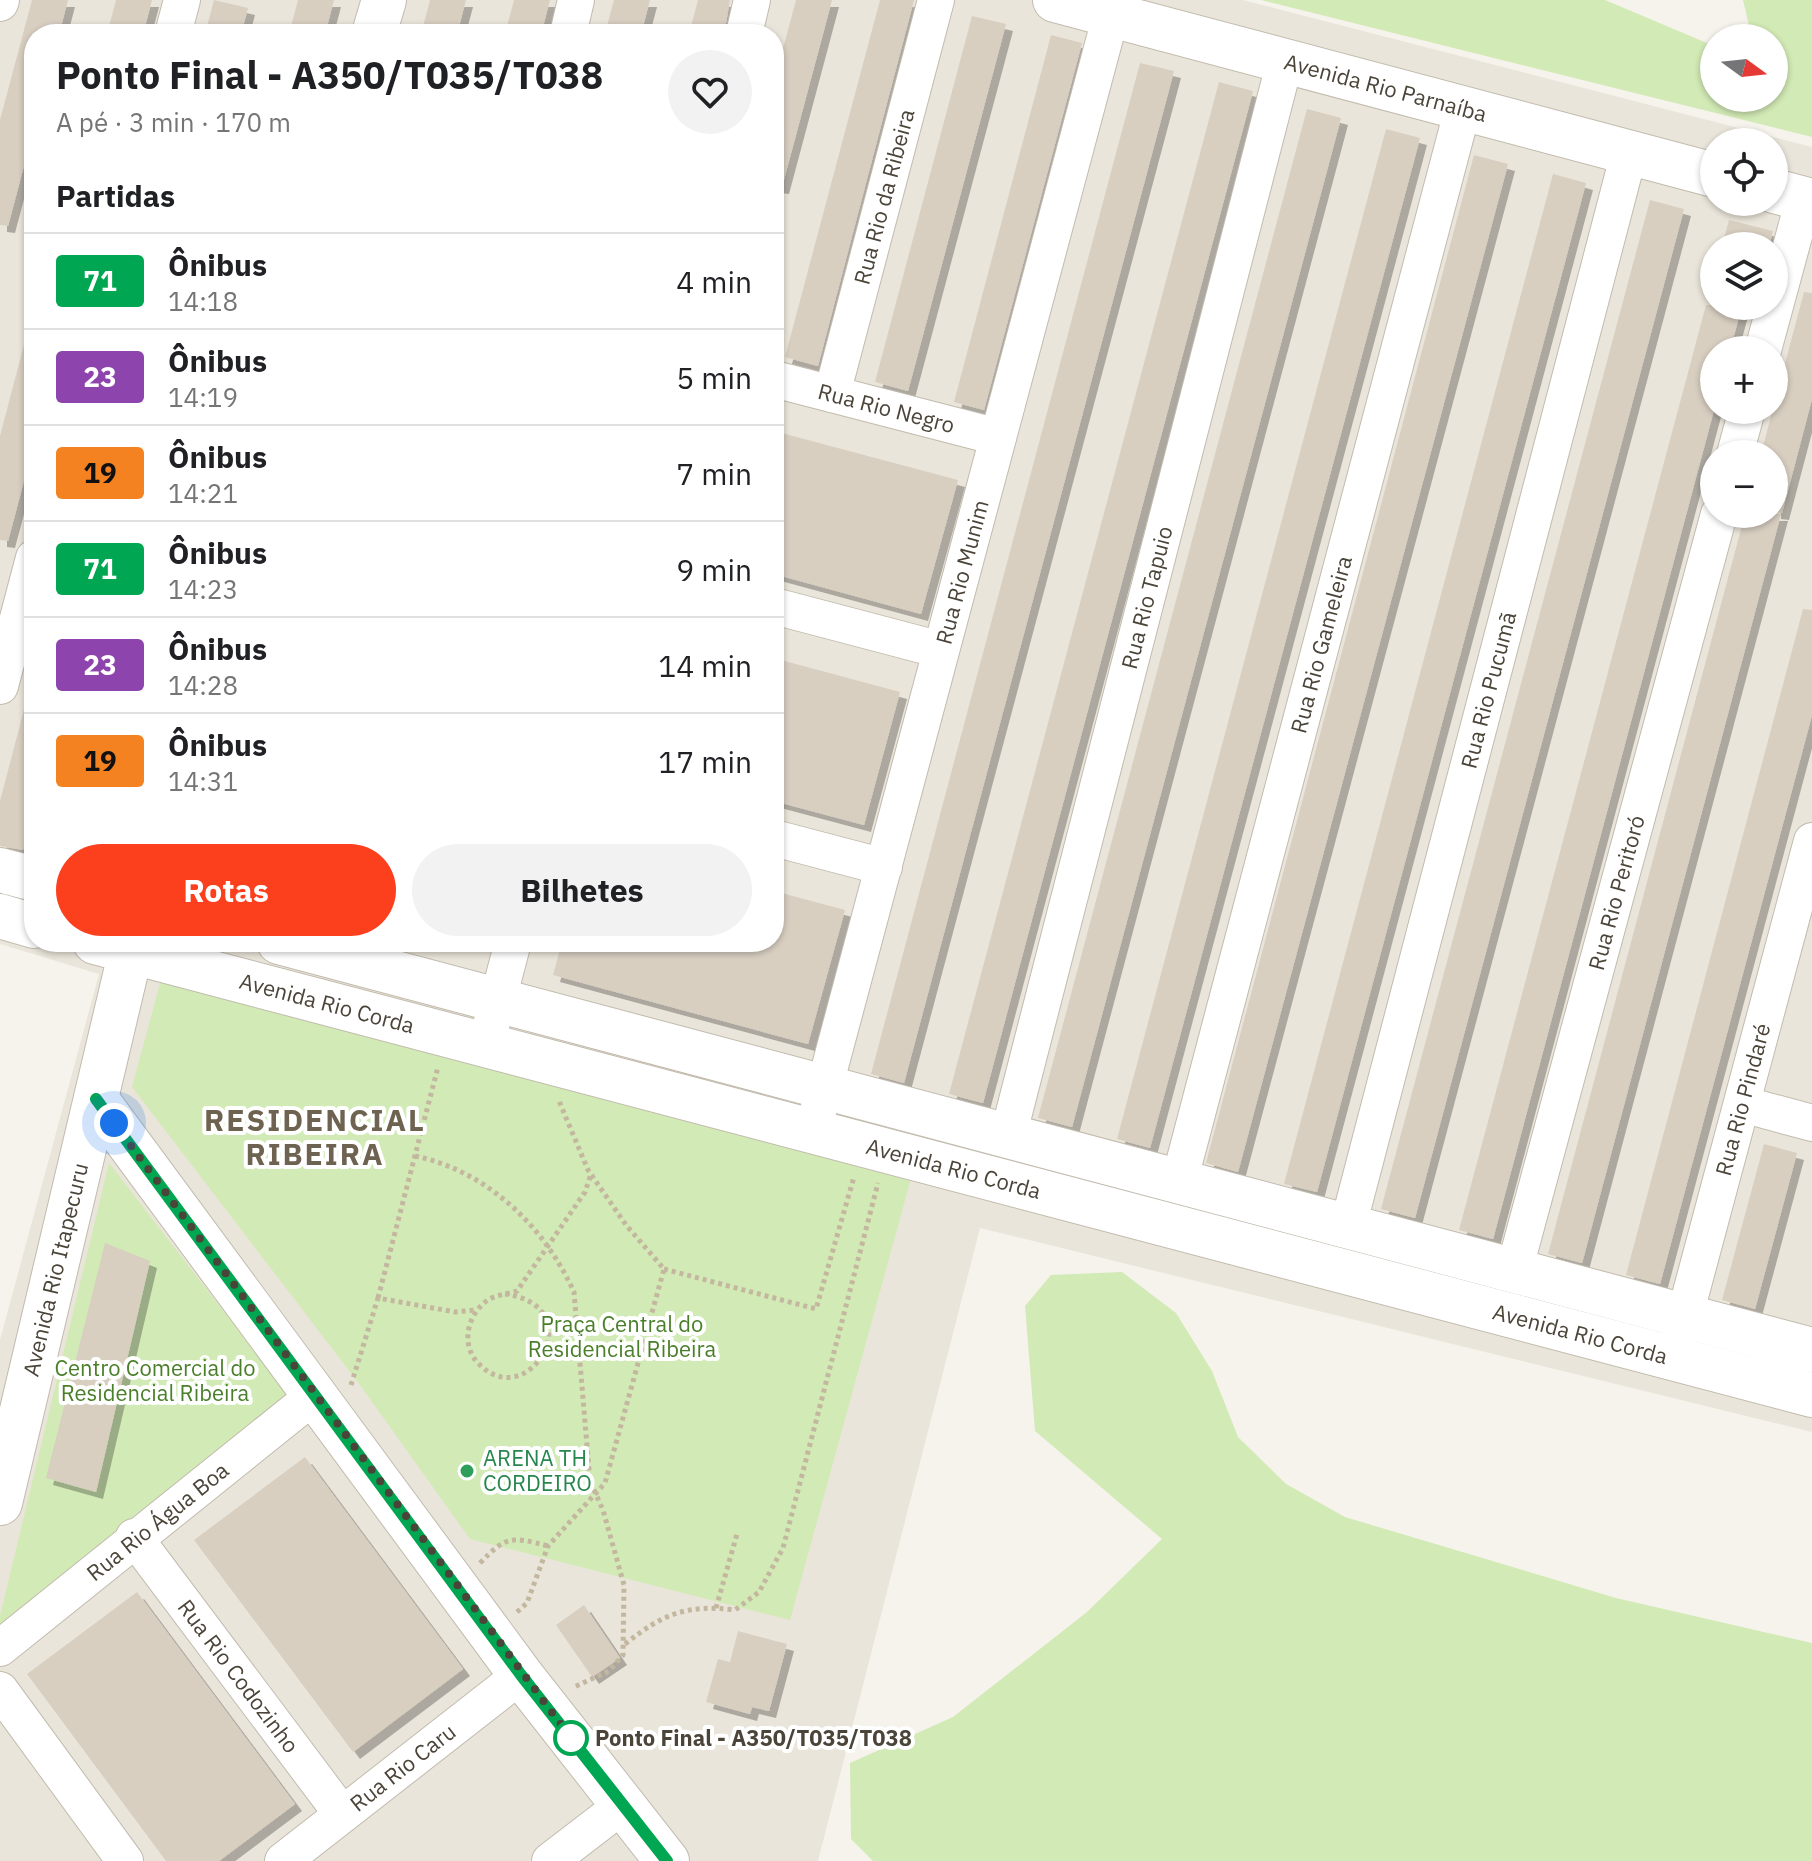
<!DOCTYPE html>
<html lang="pt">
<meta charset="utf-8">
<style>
:root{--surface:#fff;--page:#f2f2f2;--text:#202124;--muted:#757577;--line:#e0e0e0;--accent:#fc3f1d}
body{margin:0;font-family:"IBM Plex Sans",sans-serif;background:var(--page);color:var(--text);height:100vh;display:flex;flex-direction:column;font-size:30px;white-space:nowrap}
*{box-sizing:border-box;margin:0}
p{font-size:26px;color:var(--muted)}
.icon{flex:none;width:44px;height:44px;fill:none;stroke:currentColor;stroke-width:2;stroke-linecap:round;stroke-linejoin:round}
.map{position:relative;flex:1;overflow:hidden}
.sheet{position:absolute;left:24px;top:24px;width:760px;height:928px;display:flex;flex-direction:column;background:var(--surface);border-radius:32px;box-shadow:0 2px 6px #0004}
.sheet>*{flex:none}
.badge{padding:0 16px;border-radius:6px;font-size:28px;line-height:52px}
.needle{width:52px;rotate:105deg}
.fabs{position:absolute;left:1700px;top:24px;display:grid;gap:16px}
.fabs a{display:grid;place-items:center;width:88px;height:88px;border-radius:50%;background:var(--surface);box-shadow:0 2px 6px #0004;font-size:40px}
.you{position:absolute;width:40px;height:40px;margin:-20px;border:6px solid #fff;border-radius:50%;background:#1a73e8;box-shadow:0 0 0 12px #1a73e833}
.map>.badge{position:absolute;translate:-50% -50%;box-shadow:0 0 0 4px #fff}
h2{padding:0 32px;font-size:30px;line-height:72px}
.round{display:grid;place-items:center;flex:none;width:84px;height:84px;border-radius:42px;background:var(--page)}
.overview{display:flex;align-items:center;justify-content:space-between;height:136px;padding:0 32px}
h1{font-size:38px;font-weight:700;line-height:60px}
.button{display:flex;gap:16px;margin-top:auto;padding:16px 32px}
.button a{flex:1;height:92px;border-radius:48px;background:var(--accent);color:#fff;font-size:32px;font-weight:700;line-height:92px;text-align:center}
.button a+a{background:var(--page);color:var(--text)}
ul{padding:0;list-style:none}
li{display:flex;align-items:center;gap:24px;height:96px;padding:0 32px;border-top:2px solid var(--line)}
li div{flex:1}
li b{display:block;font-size:30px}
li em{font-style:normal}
li .badge{min-width:88px;font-weight:700;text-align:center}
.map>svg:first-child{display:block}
.residential{fill:#eae5da;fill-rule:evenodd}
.green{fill:#d2eab5}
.building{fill:#d8cfc1;filter:url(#shadow)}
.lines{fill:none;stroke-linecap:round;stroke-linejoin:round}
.minor-casing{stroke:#c2bbae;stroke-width:38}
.tertiary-casing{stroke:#c2bbae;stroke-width:46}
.path{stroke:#c4b79f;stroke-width:5;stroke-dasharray:4 4;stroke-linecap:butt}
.minor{stroke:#fff;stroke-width:36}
.tertiary{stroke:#fff;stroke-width:44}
.line-casing{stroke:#fff;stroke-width:18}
.line{stroke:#00a651;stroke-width:12}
.walk{stroke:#4b4439;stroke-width:8;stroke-dasharray:0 14.4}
.leisure-dot{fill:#2e9e5b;stroke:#fff;stroke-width:3}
.stop-dot{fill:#fff;stroke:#00a651;stroke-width:4}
.labels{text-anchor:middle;stroke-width:8;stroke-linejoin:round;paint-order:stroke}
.street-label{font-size:22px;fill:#4b4439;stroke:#fff}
.park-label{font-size:22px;fill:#4a7f2a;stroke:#fff}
.leisure-label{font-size:22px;fill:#27864d;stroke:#fff;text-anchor:start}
.stop-label{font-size:22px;font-weight:bold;fill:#4b4439;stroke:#fff;text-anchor:start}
.district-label{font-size:30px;font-weight:bold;letter-spacing:2px;fill:#6e6250;stroke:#fff}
</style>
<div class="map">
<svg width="1812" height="1861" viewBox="0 0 1812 1861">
<defs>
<filter id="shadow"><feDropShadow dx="7" dy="7" stdDeviation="0" flood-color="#0004"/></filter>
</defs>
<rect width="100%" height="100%" fill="#f6f3ec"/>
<!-- residential -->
<path class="residential" d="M0 0H1243L1812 147V1432L980 1228 818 1861H0V1340L99 974 0 944ZM34 34H774V942H34ZM1714 142H1774V202H1714ZM1714 246H1774V306H1714ZM1714 350H1774V410H1714ZM1714 454H1774V514H1714Z"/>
<!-- green -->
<g class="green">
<polygon points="1261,0 1605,0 1714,46 1714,98 1774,98 1774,38 1752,38 1743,0 1812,0 1812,137"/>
<polygon points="161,980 913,1171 790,1620 470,1539 360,1385 132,1087"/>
<polygon points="109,1163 290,1397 0,1625 0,1616"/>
<polygon points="1122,1272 1176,1313 1212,1371 1238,1437 1286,1484 1345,1517 1616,1598 1812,1643 1812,1861 873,1861 851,1839 850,1763 953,1717 1087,1612 1162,1539 1035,1431 1025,1306 1051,1275"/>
</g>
<!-- building -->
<g class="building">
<polygon points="32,0 68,0 59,34 34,34 34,128 8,226 0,225 0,120"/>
<polygon points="116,0 152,0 143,34 107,34"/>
<polygon points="214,0 248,8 241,34 205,34"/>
<polygon points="298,0 334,0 325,34 289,34"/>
<polygon points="430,0 466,0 457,34 421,34"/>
<polygon points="514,0 550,0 541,34 505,34"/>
<polygon points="614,0 650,0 641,34 607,26"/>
<polygon points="698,0 730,0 724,34 689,34"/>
<polygon points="796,0 832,0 782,187 774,186 774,82"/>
<polygon points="880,0 914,0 818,366 785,357"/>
<polygon points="972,16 1006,24 908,391 875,382"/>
<polygon points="1051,35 1082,43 984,410 954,402"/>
<polygon points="1140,63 1174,71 904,1083 871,1074"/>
<polygon points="1219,82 1253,91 983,1103 949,1094"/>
<polygon points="1307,109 1341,118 1072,1127 1038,1118"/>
<polygon points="1386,129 1420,138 1150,1148 1117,1139"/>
<polygon points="1474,155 1508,164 1238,1172 1206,1163"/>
<polygon points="1553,174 1586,183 1317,1192 1284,1184"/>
<polygon points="1650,200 1684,209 1415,1218 1381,1209"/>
<polygon points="1729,220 1773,231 1769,246 1722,246"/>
<polygon points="1804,292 1812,293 1812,399 1782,513 1774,512 1774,454 1761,454"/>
<polygon points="1706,305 1742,306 1730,350 1714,350 1714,410 1493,1239 1459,1230"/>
<polygon points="26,337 34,338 34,443 8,541 0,540 0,436"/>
<polygon points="774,431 958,480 921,614 774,574"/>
<polygon points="1745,514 1781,514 1582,1263 1548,1254"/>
<polygon points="1803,609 1812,610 1812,715 1660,1284 1626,1275"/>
<polygon points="781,660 900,692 864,825 774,801 774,687"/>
<polygon points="26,702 34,703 34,809 23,850 0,846 0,801"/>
<polygon points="774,891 845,910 808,1044 553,975 562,942 774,942"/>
<polygon points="1764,1144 1797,1153 1755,1309 1722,1300"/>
<polygon points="105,1243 150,1261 96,1492 46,1478"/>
<polygon points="305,1457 463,1669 353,1752 194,1540"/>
<polygon points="137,1592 295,1804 219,1861 166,1861 27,1674"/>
<polygon points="584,1605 620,1658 592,1677 556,1625"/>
<polygon points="738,1631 787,1644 769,1711 752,1707 750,1714 706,1702 718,1659 730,1662"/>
</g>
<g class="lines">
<defs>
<g id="minor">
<polyline points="0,3 1,0"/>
<polyline points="173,34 182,0"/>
<polyline points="568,34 576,0"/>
<polyline points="744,34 752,0"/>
<polyline points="1763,350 1804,199"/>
<path id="s1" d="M774 379 998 437"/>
<path id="s2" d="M832 394 936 0"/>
<polyline points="1735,454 1747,410"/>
<polyline points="774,606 941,650"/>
<polyline points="0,686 34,558"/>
<polyline points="774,838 884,867"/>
<polyline points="486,1045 513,942"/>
<polyline points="1742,1104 1812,1123"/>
<path id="s3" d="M817 1115 1111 15"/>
<path id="s4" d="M1008 1136 1285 61"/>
<path id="s5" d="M1179 1182 1463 108"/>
<path id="s6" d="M1348 1226 1629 153"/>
<path id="s7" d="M1514 1271 1719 514"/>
<path id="s8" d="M1678 1341 1812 841"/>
<path id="s9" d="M134 1537 342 1814"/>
<path id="s10" d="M0 1648 315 1395"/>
<polyline points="0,1690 125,1861"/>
<path id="s11" d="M283 1861 521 1675"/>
<polyline points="550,1861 623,1805"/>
</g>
<g id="tertiary">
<path id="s12" d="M1055 0 1714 175"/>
<polyline points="374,34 384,0"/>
<polyline points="1774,191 1812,201"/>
<polyline points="0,870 34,879"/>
<polyline points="0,916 34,926"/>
<path id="s13" d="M95 942 1812 1395"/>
<polyline points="279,942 1812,1350"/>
<polyline points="96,1099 521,1675 667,1861"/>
<path id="s14" d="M0 1503 133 942"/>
</g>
</defs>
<!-- minor casing -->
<use href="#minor" class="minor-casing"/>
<!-- tertiary casing -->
<use href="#tertiary" class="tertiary-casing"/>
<!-- path -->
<g class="path">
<path d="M415 1156C487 1171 544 1226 574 1292L590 1481 603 1510 624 1585 623 1655 609 1671 574 1687"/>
<polyline points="664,1269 816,1309 854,1177"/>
<path d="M505 1294C593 1306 529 1415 479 1364 460 1346 467 1314 488 1300 496 1295 507 1294 517 1291L585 1192 591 1174"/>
<polyline points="378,1298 438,1067"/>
<polyline points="351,1385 378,1298 455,1312 475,1310"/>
<path d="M480 1563C506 1536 511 1536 548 1546"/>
<polyline points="716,1608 737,1534"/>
<polyline points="517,1612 527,1603 548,1546 605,1483 664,1269 626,1225 588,1170 559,1101"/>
<path d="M625 1644C663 1614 686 1604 735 1610L759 1592 783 1548 878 1183"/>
</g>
<!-- minor -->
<use href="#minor" class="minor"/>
<!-- tertiary -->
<use href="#tertiary" class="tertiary"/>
</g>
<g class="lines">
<defs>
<polyline id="line" points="96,1099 521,1675 667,1861"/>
</defs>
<!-- line casing -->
<use href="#line" class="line-casing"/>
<!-- line -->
<use href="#line" class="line"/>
<!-- walk -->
<polyline class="walk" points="114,1123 571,1738"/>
</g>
<!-- markers -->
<circle class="leisure-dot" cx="467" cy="1471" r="8"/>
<circle class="stop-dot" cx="571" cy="1738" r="16"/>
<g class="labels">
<!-- street labels -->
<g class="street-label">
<text dy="8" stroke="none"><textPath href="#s12" startOffset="342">Avenida Rio Parnaíba</textPath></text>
<text dy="8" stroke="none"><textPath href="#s2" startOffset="204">Rua Rio da Ribeira</textPath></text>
<text dy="8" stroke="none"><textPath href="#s1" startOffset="116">Rua Rio Negro</textPath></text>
<text dy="8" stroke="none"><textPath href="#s3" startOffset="562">Rua Rio Munim</textPath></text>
<text dy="8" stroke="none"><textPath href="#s4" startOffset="556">Rua Rio Tapuio</textPath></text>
<text dy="8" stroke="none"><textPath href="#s5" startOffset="556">Rua Rio Gameleira</textPath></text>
<text dy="8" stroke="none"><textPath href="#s6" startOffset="554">Rua Rio Pucumã</textPath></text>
<text dy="8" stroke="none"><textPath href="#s7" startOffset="392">Rua Rio Peritoró</textPath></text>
<text dy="8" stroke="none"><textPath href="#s13" startOffset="240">Avenida Rio Corda</textPath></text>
<text dy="8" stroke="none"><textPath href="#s8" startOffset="250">Rua Rio Pindaré</textPath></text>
<text dy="8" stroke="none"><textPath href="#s13" startOffset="888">Avenida Rio Corda</textPath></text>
<text dy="8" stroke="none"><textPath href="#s14" startOffset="240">Avenida Rio Itapecuru</textPath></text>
<text dy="8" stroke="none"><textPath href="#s13" startOffset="1536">Avenida Rio Corda</textPath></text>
<text dy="8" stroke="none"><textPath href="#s10" startOffset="202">Rua Rio Água Boa</textPath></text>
<text dy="8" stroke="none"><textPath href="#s9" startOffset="174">Rua Rio Codozinho</textPath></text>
<text dy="8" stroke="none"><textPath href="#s11" startOffset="152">Rua Rio Caru</textPath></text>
</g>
<!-- park labels -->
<g class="park-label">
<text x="622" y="1332">Praça Central do<tspan x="622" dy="25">Residencial Ribeira</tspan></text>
<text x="155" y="1376">Centro Comercial do<tspan x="155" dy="25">Residencial Ribeira</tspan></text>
</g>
<!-- leisure labels -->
<g class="leisure-label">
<text x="483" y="1466">ARENA TH<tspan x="483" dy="25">CORDEIRO</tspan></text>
</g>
<!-- stop labels -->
<g class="stop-label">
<text x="595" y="1746">Ponto Final - A350/T035/T038</text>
</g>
<!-- district labels -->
<g class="district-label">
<text x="315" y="1131">RESIDENCIAL<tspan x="315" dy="34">RIBEIRA</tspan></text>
</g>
</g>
</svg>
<div class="fabs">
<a><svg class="needle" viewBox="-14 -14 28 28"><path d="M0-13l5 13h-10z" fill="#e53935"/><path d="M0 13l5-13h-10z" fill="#757577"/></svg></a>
<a><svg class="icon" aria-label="locate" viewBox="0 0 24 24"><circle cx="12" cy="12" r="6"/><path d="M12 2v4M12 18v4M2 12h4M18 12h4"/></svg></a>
<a><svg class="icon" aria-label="layers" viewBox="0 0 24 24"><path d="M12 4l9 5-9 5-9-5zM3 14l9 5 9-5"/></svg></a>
<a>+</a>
<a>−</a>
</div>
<div class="you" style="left:114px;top:1123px"></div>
<section class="sheet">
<div class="overview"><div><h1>Ponto Final - A350/T035/T038</h1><p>A pé · 3 min · 170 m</p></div><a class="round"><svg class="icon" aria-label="heart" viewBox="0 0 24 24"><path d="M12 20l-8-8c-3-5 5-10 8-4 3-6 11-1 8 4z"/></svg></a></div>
<h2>Partidas</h2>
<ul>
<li><span class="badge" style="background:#00a651;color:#fff">71</span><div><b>Ônibus</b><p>14:18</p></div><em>4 min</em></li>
<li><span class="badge" style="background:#8e44ad;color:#fff">23</span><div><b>Ônibus</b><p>14:19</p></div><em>5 min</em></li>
<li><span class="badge" style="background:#f58220;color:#111">19</span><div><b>Ônibus</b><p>14:21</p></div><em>7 min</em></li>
<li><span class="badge" style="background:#00a651;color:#fff">71</span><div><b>Ônibus</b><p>14:23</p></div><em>9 min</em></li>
<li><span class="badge" style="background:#8e44ad;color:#fff">23</span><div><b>Ônibus</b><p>14:28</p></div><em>14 min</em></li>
<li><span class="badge" style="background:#f58220;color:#111">19</span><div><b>Ônibus</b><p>14:31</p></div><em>17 min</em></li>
</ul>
<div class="button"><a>Rotas</a><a>Bilhetes</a></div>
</section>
</div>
